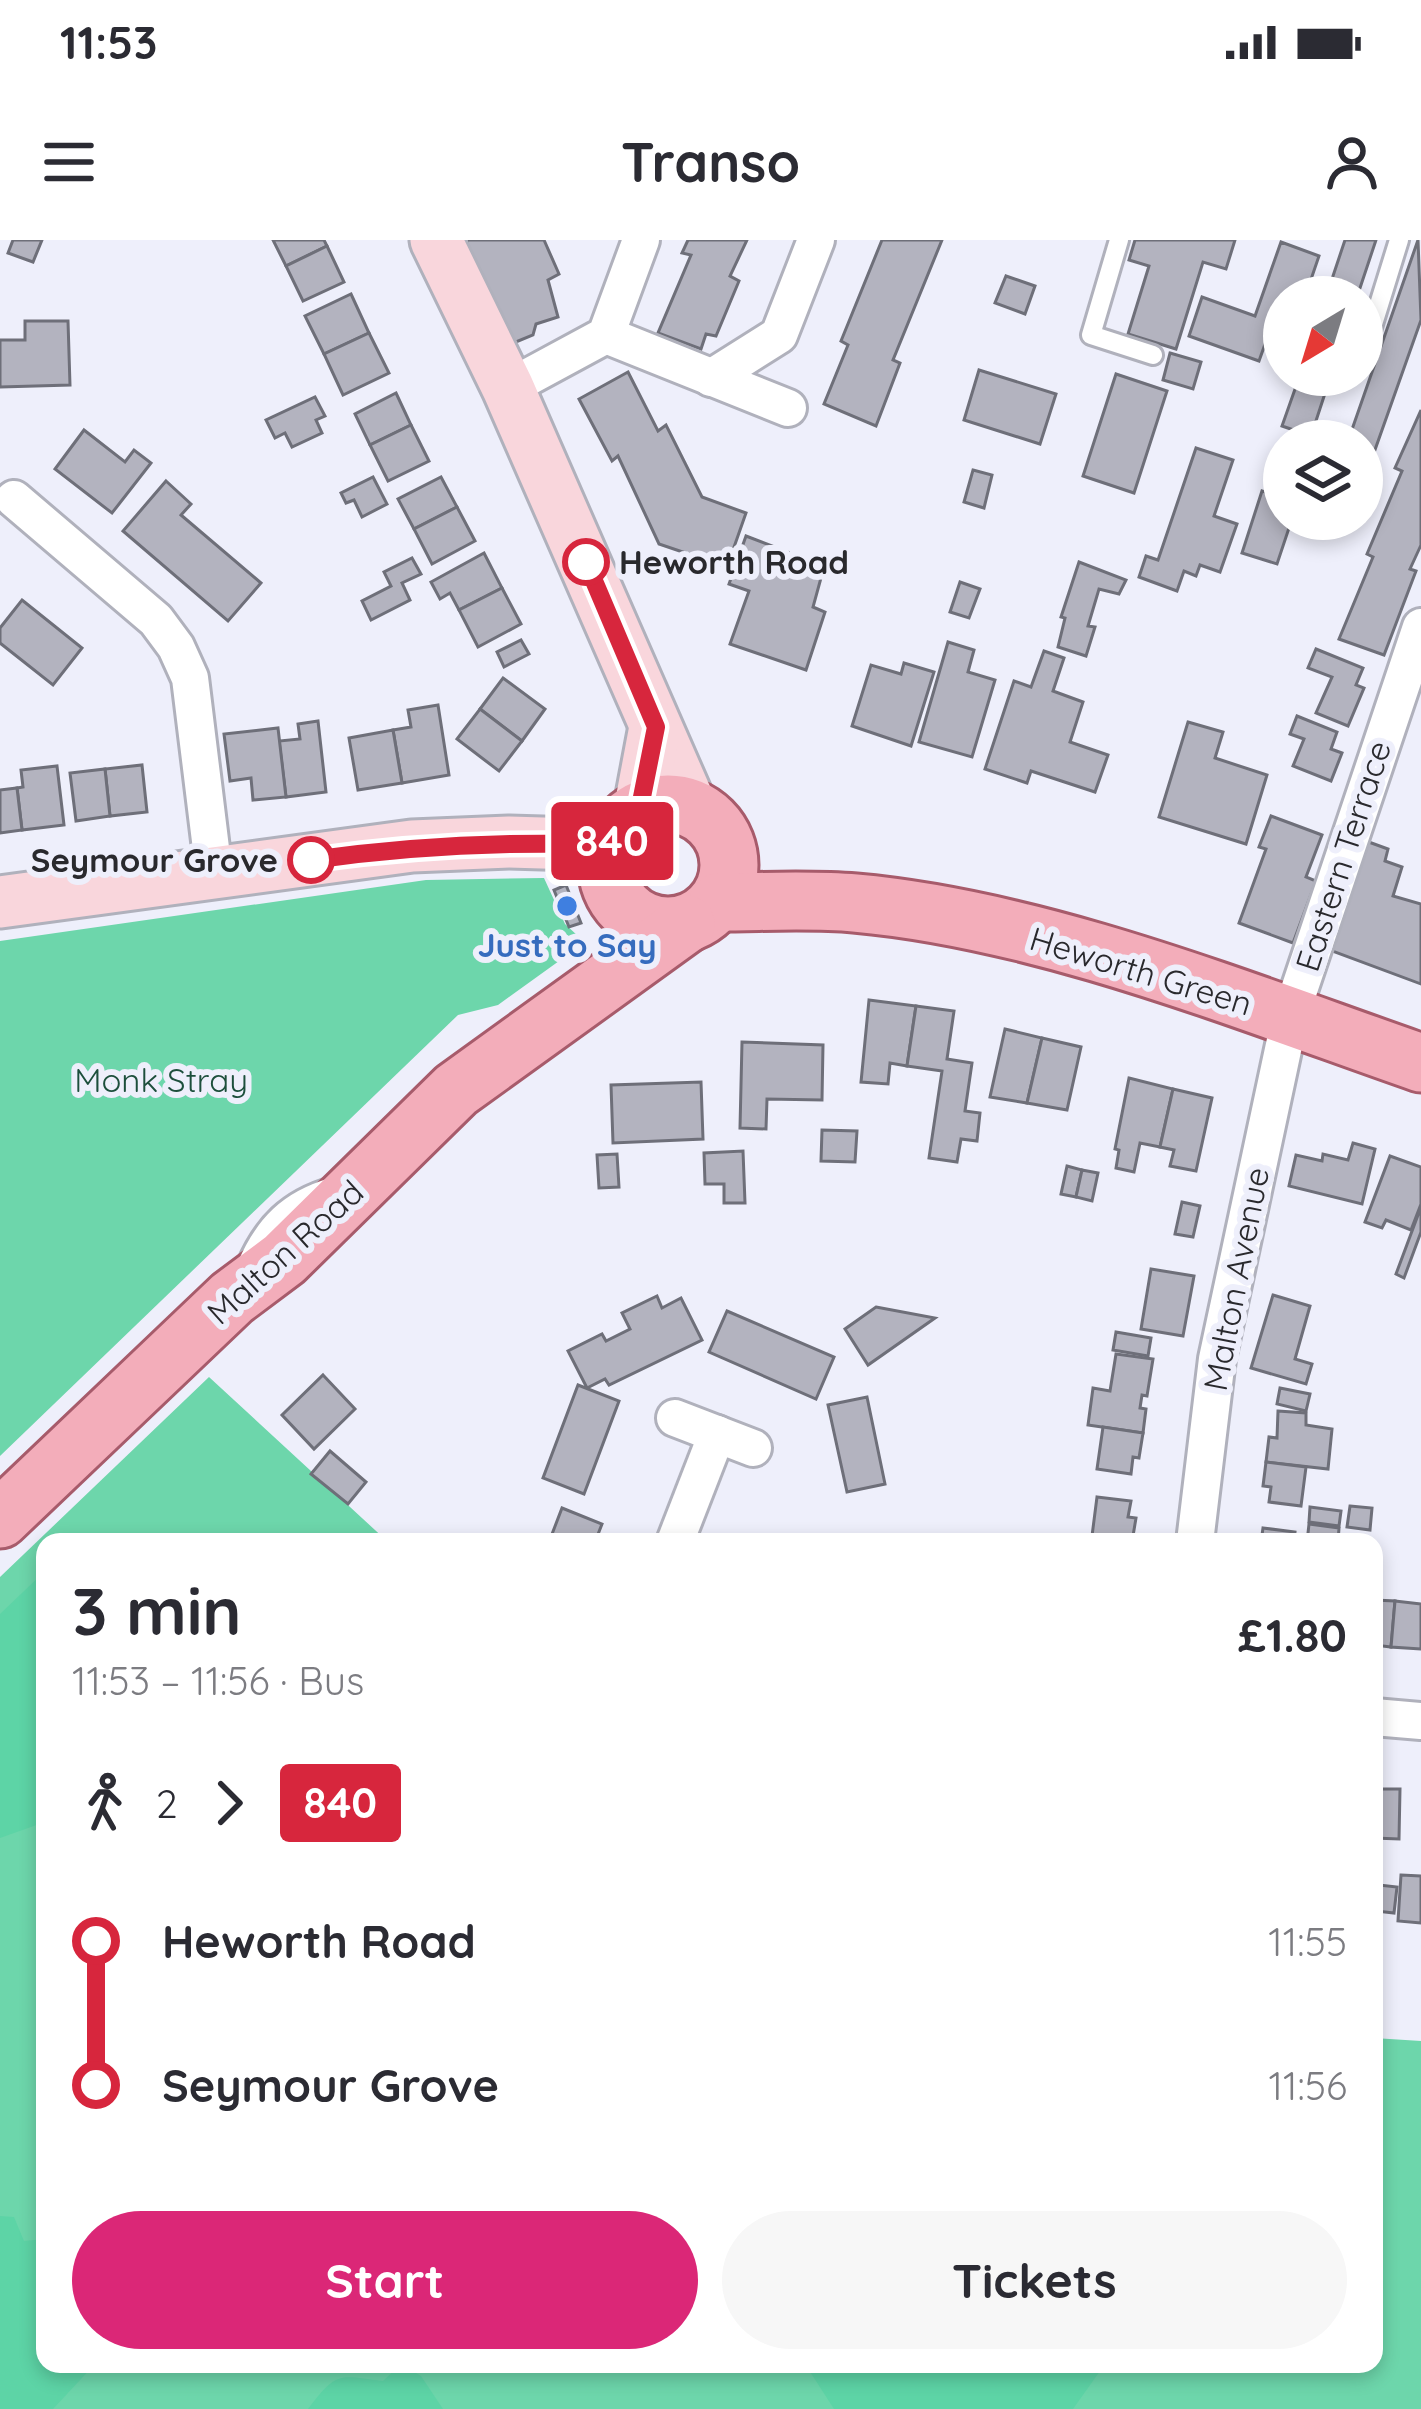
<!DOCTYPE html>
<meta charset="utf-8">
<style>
:root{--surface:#fff;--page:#f7f7f7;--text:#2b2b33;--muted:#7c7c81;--accent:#db2777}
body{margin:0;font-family:Quicksand,sans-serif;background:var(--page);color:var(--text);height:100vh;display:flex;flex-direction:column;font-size:45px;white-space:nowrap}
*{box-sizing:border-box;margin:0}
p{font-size:39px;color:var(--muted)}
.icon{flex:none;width:66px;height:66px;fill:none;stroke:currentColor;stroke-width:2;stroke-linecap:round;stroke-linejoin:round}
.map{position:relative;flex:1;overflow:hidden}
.panel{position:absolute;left:36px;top:1293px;width:1347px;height:840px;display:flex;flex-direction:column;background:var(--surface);border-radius:24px;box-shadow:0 6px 18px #0003}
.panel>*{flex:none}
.badge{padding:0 24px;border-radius:9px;font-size:42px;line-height:78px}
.needle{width:78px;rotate:218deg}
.buttons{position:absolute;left:1263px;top:36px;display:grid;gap:24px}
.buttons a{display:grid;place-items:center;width:120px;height:120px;border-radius:50%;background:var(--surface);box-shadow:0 6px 18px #0003;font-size:60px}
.map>.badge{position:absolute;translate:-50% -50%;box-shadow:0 0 0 6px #fff}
.legs{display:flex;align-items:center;gap:18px;height:132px;padding:0 36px;font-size:39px}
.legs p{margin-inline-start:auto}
.overview{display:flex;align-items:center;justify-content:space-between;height:204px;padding:0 36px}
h1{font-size:66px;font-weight:700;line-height:90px}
.action{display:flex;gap:24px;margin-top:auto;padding:24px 36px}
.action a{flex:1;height:138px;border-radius:72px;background:var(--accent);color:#fff;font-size:48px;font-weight:700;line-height:138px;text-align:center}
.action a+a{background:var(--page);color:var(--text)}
ul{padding:0 36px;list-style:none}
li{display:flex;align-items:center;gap:42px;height:144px;font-size:45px}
li i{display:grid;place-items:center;width:18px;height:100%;margin:0 15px;background:currentColor}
li i::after{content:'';width:30px;height:30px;margin:-15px;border:9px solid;border-radius:50%;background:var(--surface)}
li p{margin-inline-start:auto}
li:first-child i{background:linear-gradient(#0000 50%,currentColor 0)}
li:last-child i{background:linear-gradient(currentColor 50%,#0000 0)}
.status{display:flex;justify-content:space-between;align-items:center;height:84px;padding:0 60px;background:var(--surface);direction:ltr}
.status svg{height:33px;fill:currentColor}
header{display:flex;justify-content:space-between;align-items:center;height:156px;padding:0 36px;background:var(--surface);font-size:54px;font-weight:700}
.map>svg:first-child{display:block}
.green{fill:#6dd6ab}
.forest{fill:#5dd4a6}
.building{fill:#b3b3bf;stroke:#6e6f79;stroke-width:3}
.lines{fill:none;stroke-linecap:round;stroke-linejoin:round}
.lane-casing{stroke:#b0b1bc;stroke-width:24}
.street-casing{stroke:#b0b1bc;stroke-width:42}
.secondary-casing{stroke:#b0b1bc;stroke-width:57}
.primary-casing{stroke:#a75b6b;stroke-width:63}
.lane{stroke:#fff;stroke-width:18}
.street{stroke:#fff;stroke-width:36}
.secondary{stroke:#f9d6dc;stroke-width:51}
.primary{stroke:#f3adba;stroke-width:57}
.line-1-casing{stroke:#fff;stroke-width:27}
.line-1{stroke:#d7263d;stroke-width:18}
.stop-1-dot{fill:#fff;stroke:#d7263d;stroke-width:6}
.shop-dot{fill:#3f7fe0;stroke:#eeeffb;stroke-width:4.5}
.labels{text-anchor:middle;stroke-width:12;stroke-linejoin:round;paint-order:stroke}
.stop-label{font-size:33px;font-weight:bold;fill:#29292d;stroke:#eeeffb;text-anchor:start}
.street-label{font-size:33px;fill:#29292d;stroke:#eeeffb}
.shop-label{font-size:33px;font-weight:bold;fill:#366cbe;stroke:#eeeffb}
.park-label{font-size:33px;fill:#1d4f3c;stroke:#eeeffb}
</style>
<div class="status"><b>11:53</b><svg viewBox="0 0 49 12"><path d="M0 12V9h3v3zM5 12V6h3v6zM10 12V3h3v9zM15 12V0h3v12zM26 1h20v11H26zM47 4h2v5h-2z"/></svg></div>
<header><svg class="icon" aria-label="menu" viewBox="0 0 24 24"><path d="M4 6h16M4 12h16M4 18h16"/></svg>Transo<svg class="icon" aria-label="person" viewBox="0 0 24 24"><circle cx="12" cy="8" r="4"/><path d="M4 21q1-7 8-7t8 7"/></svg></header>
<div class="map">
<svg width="1421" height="2169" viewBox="0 0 1421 2169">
<rect width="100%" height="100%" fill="#eeeffb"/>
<!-- green -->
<g class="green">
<polygon points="544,638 565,684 578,696 566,716 498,765 458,775 0,1216 0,701 426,640"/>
<polygon points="209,1137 388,1302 45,1302 45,2124 1374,2124 1374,1798 1421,1801 1421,2169 0,2169 0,1337"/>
</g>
<!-- forest -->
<g class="forest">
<polygon points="45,1331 45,1582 0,1598 0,1374"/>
<polygon points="0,1976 14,1977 24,2001 45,1999 45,2124 95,2124 53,2169 0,2169"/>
<path d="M401 2124 421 2136 443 2169H308C337 2131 338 2135 383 2141Z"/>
<polygon points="805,2124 1105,2124 1073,2169 834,2169"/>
</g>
<!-- building -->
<g class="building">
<polygon points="13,0 42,0 33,22 8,13"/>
<polygon points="273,0 324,0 327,6 286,26"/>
<polygon points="468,0 544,0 559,34 548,40 558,77 536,84 533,95 511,104 465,9"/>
<polygon points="688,0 747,0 730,36 739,41 716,96 706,94 701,109 658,93 691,15 682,13"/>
<polygon points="882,0 942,0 893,120 900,123 876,186 824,164 848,105 841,101"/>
<polygon points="1135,0 1235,0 1226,29 1203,22 1176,109 1128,94 1149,26 1129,20"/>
<polygon points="1345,0 1376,0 1357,57 1326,57"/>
<polygon points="1418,0 1421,80 1371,221 1362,218 1362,201 1348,201"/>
<polygon points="1281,2 1319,16 1305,57 1284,57 1284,98 1269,93 1259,121 1189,96 1202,57 1255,76"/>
<polygon points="327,6 344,42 303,61 286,26"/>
<polygon points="1006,36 1035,46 1025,74 995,63"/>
<polygon points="351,54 369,93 324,114 305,76"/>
<polygon points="25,81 68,81 70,145 0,147 0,100 25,100"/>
<polygon points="369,93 389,133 343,155 324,114"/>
<polygon points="1170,113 1201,122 1193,149 1163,140"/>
<polygon points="979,130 1056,154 1040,204 964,180"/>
<polygon points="628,132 658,191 666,185 702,257 746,273 727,327 659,304 618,216 612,221 579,159"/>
<polygon points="1116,134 1167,151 1134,253 1083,236"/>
<polygon points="1300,135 1331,135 1311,196 1282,186"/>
<polygon points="396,153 411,185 370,205 355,174"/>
<polygon points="315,157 325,176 316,180 322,193 292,207 285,193 275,198 266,180"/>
<polygon points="1421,170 1421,305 1410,329 1416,331 1384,415 1339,399 1373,317 1367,314 1402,231 1395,228"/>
<polygon points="411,185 429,221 388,241 370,205"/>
<polygon points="84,190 125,222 134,210 151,223 112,273 55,229"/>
<polygon points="1196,208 1233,220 1214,276 1237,284 1220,332 1200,325 1196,336 1184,331 1177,351 1139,337 1146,316 1158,320"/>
<polygon points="973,230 992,235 984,268 964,262"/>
<polygon points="373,237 387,264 362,277 354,260 346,263 341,253"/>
<polygon points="441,237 457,267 414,289 398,259"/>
<polygon points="166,241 191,264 181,275 261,343 228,381 123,291"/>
<polygon points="1262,251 1284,258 1284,279 1292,279 1277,324 1242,313"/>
<polygon points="457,267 475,301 432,324 414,289"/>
<polygon points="746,296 788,312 783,325 821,338 813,367 825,372 806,430 730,404 749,351 729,344"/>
<polygon points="484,313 502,348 459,370 450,353 440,359 431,342"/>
<polygon points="412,318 421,334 402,343 410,360 371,380 362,361 391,346 384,332"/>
<polygon points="1079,322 1126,340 1119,354 1099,349 1088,386 1095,387 1086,416 1058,407 1065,378 1061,377"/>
<polygon points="960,342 980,349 969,378 950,372"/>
<polygon points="502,348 521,384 478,407 459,370"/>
<polygon points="22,360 82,408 53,445 0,403 0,388"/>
<polygon points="521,400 529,414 504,427 497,412"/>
<polygon points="948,402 974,410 968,432 995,440 972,517 919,502"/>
<polygon points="1316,409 1363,428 1356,445 1364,448 1348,486 1316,473 1332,437 1308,428"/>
<polygon points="1044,411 1064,418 1053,451 1083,462 1070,502 1108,515 1095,552 1031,531 1027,543 985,529 1014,441 1031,447"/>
<polygon points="904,423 934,432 911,506 852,486 871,425 901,434"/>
<polygon points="503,438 545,469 522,501 480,469"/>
<polygon points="438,465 449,535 402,543 393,490 411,487 408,470"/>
<polygon points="480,469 522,501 499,531 457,499"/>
<polygon points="1297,476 1337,492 1331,509 1342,513 1331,541 1293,526 1304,499 1290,494"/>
<polygon points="318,481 326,552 286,557 279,501 300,499 298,484"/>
<polygon points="1188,482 1223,492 1215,518 1267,535 1246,604 1159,577"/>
<polygon points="278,488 286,557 253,560 251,538 230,541 224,494"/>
<polygon points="393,490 402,543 358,550 349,498"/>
<polygon points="142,525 147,572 110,576 105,529"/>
<polygon points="57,526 64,585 22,590 17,548 23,547 21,530"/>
<polygon points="105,529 110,576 76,581 70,533"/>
<polygon points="17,548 22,590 0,593 0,550"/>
<polygon points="1271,576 1322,595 1306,637 1316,641 1293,703 1239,683 1266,609 1259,607"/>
<polygon points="1366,601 1388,609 1385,621 1402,627 1393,656 1421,664 1421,744 1324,708"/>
<polygon points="566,645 581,683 569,687 554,650"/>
<polygon points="869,760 916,766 907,826 890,823 888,844 861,842"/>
<polygon points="916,766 954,771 947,819 972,823 965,871 980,873 977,901 961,899 957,922 929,918 942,831 907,826"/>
<polygon points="1005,789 1042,798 1027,863 990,857"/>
<polygon points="1042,798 1081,807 1067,870 1027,863"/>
<polygon points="742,802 823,805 822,860 767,859 766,889 740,888"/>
<polygon points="1129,838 1173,849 1160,907 1140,903 1134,932 1116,928 1119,910 1115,909"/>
<polygon points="701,842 703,899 613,903 611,845"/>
<polygon points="1173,849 1212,858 1196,931 1170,926 1174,910 1160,907"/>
<polygon points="822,890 857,891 855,922 821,921"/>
<polygon points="1353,903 1375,909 1362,964 1289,946 1296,915 1322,921 1323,914 1348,920"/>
<polygon points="743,911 745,963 724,963 724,944 705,944 704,913"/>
<polygon points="617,914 619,947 599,948 597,915"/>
<polygon points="1390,916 1421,927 1421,964 1411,990 1386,980 1382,988 1365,982"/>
<polygon points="1067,926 1082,930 1076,957 1061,954"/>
<polygon points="1082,930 1098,933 1092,961 1076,957"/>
<polygon points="1182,962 1200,966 1193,997 1175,994"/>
<polygon points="1421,967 1421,992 1404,1038 1396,1034"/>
<polygon points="1151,1029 1194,1036 1183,1096 1141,1089"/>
<polygon points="1273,1055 1310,1066 1295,1119 1312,1124 1306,1144 1251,1128"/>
<polygon points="657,1056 662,1068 681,1058 702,1100 609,1145 605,1139 587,1148 568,1111 602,1094 606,1101 630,1089 622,1073"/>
<polygon points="876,1067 935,1078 868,1125 845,1089"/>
<polygon points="727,1071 834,1117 816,1159 709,1112"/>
<polygon points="1116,1092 1151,1098 1148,1116 1113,1110"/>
<polygon points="1116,1114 1153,1119 1147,1156 1142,1155 1140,1168 1146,1169 1143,1193 1088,1185 1093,1148 1110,1151"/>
<polygon points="323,1135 355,1169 314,1209 282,1175"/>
<polygon points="578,1145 619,1161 584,1254 543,1238"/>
<polygon points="1280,1148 1310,1154 1306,1171 1277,1164"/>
<polygon points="867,1157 885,1244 847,1252 828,1165"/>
<polygon points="1278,1171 1306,1173 1306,1185 1332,1189 1328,1229 1266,1222 1269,1197 1277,1198"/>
<polygon points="1103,1187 1143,1193 1139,1218 1133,1217 1131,1234 1097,1229"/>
<polygon points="330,1211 366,1242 348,1264 311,1234"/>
<polygon points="1266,1222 1306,1227 1301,1266 1269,1262 1271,1247 1263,1246"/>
<polygon points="1097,1257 1131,1261 1128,1277 1136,1278 1132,1302 1092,1296"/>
<polygon points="1350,1266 1372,1268 1370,1290 1347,1287"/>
<polygon points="1310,1267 1341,1271 1339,1286 1309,1282"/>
<polygon points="562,1268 602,1284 595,1302 549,1302"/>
<polygon points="1309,1284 1339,1288 1338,1302 1307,1302"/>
<polygon points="1263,1288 1295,1292 1294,1302 1261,1302"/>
<polygon points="1374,1360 1395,1361 1391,1407 1374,1405"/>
<polygon points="1395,1361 1421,1364 1421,1409 1391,1407"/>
<polygon points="1374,1549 1400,1549 1399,1599 1374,1598"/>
<polygon points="1401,1635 1421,1636 1421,1683 1398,1681"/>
<polygon points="1379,1645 1397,1647 1394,1673 1376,1671"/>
</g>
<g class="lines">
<defs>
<g id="lane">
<polyline points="1119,0 1091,95 1153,115"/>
<polyline points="1365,110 1399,0"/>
<path d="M246 1026C264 984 288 960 332 947"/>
</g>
<g id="street">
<polyline points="606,95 788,168"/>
<polyline points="711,138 779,95 816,0"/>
<polyline points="508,148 606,95 641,0"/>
<polyline points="14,259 156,380 176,407 190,438 214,633"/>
<polyline points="675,1178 753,1208"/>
<polyline points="675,1302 717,1194"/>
<polyline points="1195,1302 1217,1119 1290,777 1421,387"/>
<polyline points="1374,1477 1421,1481"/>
</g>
<g id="secondary">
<polyline points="436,0 508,148 692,569"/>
<polyline points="639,572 655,487"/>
<polyline points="0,662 412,606 509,602 610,605"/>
</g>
<g id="primary">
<circle cx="668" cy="625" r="61"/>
<path d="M718 662C763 662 810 659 855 663 1044 680 1243 761 1421 823"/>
<polyline points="0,1279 232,1058 284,1019 456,850 686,684"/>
</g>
</defs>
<!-- lane casing -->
<use href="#lane" class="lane-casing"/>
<!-- street casing -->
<use href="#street" class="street-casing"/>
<!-- secondary casing -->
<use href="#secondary" class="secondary-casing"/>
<!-- primary casing -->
<use href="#primary" class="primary-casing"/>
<!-- lane -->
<use href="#lane" class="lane"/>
<!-- street -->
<use href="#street" class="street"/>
<!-- secondary -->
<use href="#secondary" class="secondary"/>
<!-- primary -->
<use href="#primary" class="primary"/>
</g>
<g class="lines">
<defs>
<path id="line-1" d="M311 620C411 606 509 601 610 605L617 592 639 572 656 487 586 322"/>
</defs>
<!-- line-1 casing -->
<use href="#line-1" class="line-1-casing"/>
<!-- line-1 -->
<use href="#line-1" class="line-1"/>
</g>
<!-- markers -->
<g class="stop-1-dot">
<circle cx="586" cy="322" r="21"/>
<circle cx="311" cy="620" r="21"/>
</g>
<circle class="shop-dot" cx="567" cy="666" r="12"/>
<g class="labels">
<!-- stop labels -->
<g class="stop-label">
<text x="619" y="334">Heworth Road</text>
<text x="278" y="632" text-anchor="end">Seymour Grove</text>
</g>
<!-- street labels -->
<g class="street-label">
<text transform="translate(1343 616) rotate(-72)" y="12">Eastern Terrace</text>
<text transform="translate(1141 731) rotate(17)" y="12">Heworth Green</text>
<text transform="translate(285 1012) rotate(-42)" y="12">Malton Road</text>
<text transform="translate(1236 1039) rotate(-79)" y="12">Malton Avenue</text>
</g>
<!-- shop labels -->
<g class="shop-label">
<text x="567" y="717">Just to Say</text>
</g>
<!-- park labels -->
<g class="park-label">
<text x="161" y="852">Monk Stray</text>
</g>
</g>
</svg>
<div class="buttons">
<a><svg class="needle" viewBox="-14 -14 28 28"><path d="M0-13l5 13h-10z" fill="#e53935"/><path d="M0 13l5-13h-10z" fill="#7c7c81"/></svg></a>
<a><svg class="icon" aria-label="layers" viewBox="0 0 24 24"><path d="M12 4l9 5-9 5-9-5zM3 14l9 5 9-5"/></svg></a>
</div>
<b class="badge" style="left:612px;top:601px;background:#d7263d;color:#fff">840</b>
<section class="panel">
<div class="overview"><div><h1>3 min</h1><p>11:53 – 11:56 · Bus</p></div><b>£1.80</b></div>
<div class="legs"><svg class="icon" aria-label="walk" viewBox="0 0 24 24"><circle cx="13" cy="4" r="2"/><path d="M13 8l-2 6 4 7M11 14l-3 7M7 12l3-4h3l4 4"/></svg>2<svg class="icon" aria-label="forward" viewBox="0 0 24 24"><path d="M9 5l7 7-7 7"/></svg><b class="badge" style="background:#d7263d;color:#fff">840</b></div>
<ul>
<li><i style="color:#d7263d"></i><b>Heworth Road</b><p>11:55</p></li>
<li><i style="color:#d7263d"></i><b>Seymour Grove</b><p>11:56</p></li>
</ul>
<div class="action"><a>Start</a><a>Tickets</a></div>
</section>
</div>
